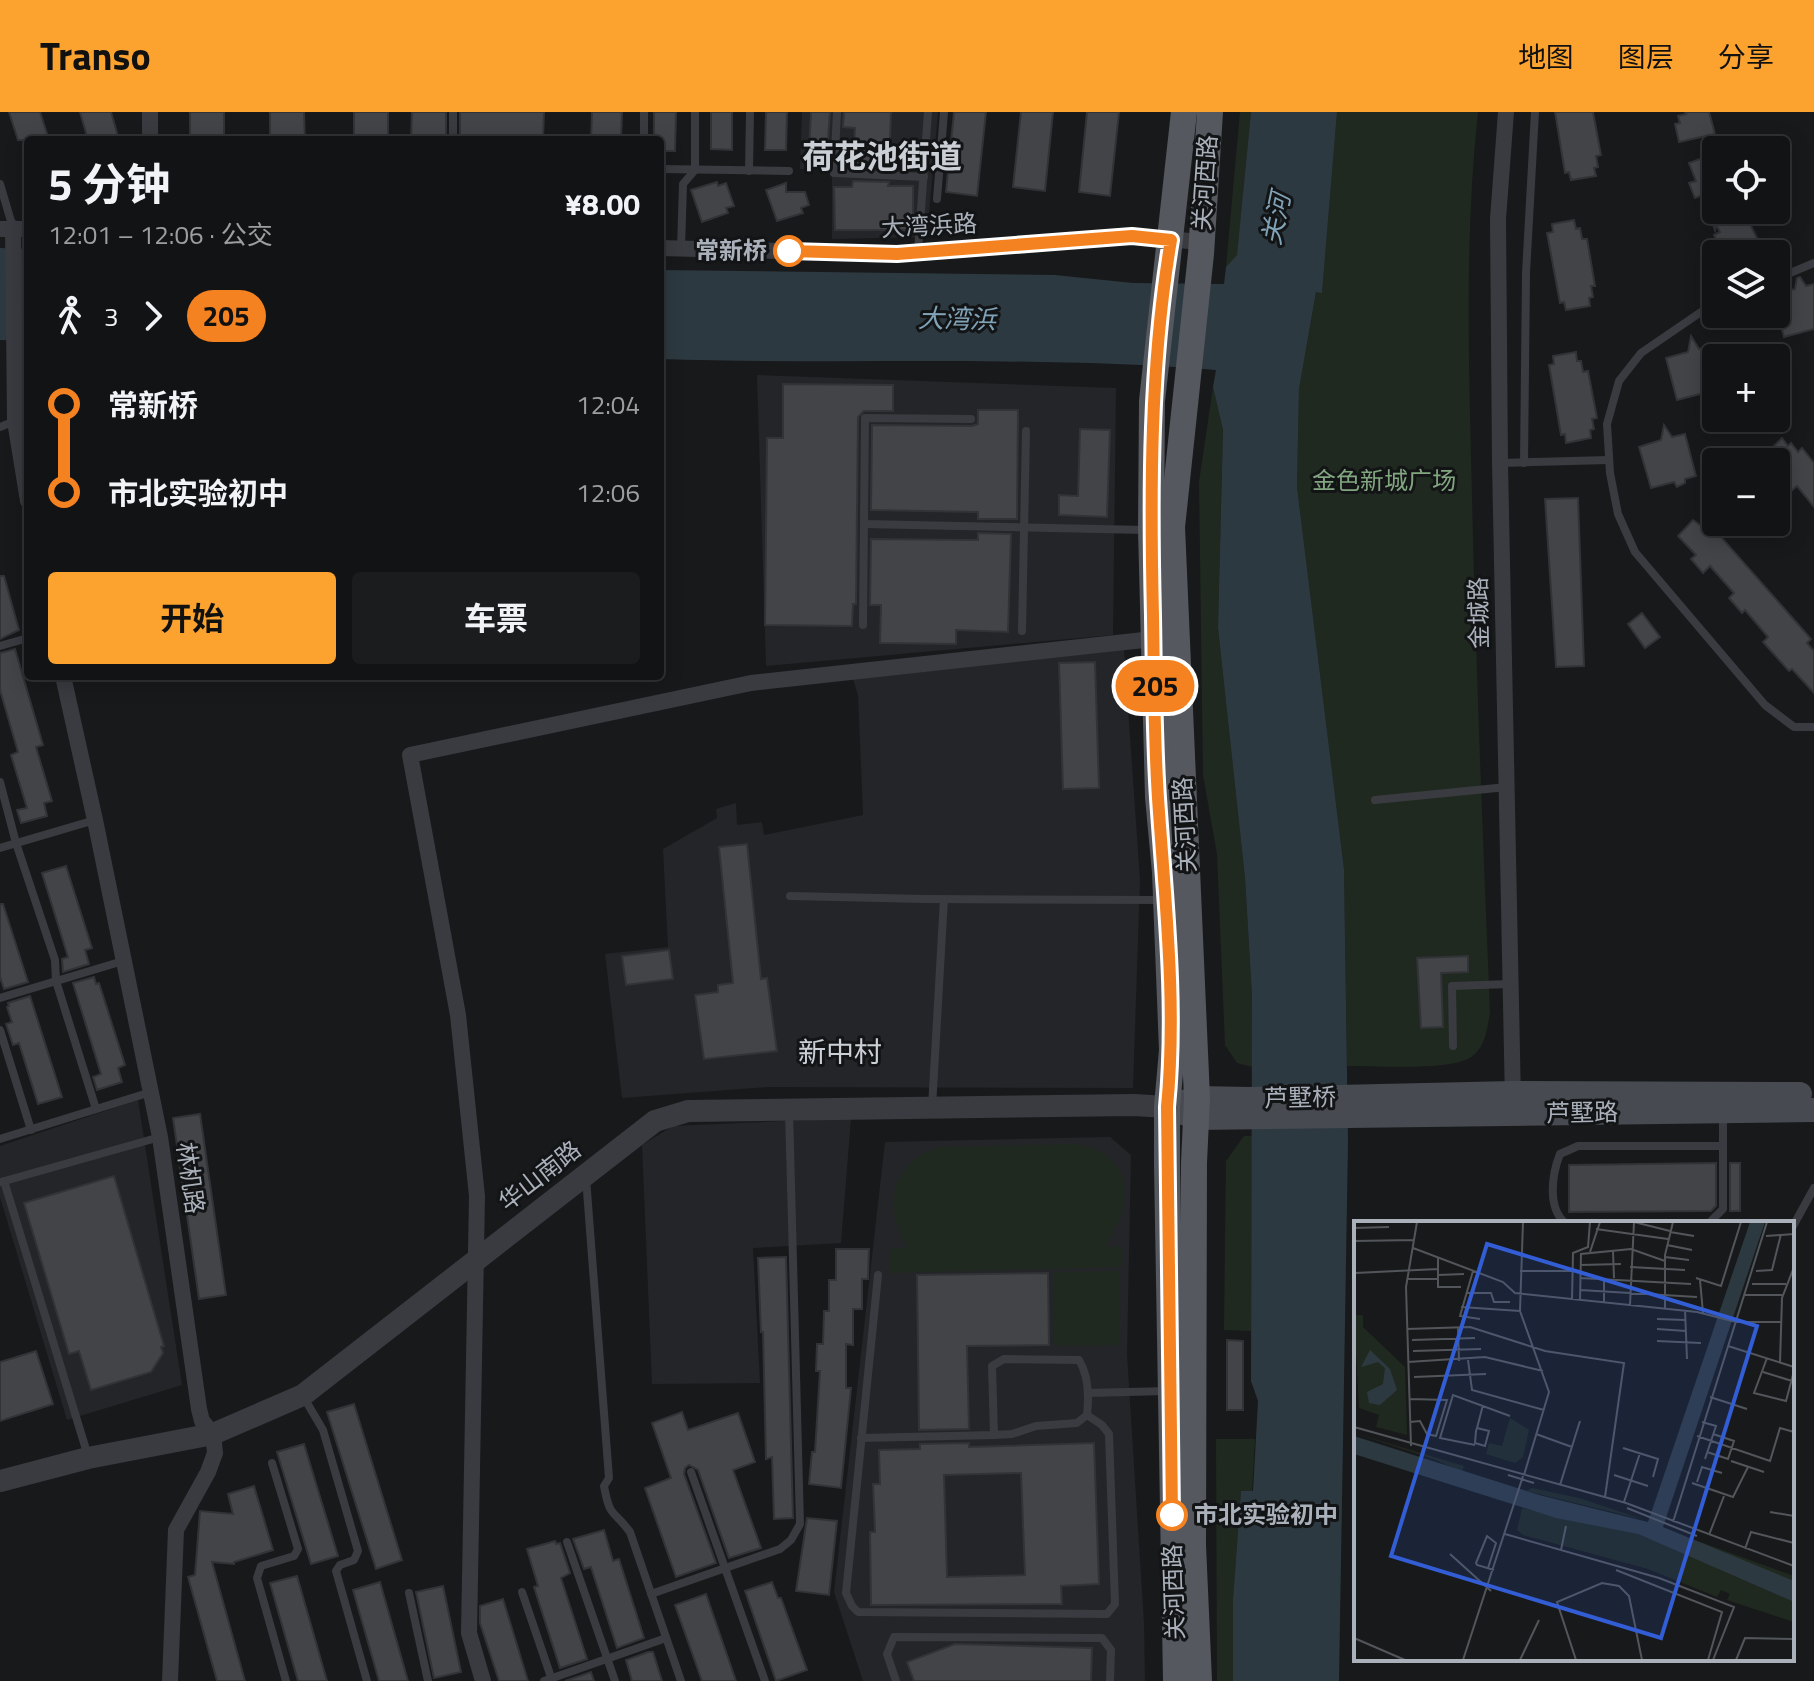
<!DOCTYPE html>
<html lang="zh">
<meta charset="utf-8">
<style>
:root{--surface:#121314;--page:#1b1c1d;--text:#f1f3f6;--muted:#9c9ea0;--line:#313234;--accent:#fca32f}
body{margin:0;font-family:"Titillium Web","Noto Sans SC",sans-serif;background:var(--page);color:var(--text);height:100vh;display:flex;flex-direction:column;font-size:30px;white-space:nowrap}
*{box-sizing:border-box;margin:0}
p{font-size:26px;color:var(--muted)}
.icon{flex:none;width:44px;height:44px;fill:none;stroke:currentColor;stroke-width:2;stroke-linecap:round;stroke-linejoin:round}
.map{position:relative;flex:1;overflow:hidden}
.panel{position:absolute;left:24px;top:24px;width:640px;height:544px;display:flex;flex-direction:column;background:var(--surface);border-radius:8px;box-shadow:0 4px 20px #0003,0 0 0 2px var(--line)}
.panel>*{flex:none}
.badge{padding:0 16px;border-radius:26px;font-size:28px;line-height:52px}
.fabs{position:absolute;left:1702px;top:24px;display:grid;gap:16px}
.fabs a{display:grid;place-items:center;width:88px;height:88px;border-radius:8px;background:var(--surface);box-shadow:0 4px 20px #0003,0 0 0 2px var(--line);font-size:40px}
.map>.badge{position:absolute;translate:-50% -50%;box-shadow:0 0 0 4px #fff}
.legs{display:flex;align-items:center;gap:12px;height:88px;padding:0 24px;font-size:26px}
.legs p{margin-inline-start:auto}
.overview{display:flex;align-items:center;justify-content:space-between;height:136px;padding:0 24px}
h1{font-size:44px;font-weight:700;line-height:60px}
.button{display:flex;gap:16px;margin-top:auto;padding:16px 24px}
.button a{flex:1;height:92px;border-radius:8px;background:var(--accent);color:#111;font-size:32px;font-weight:700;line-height:92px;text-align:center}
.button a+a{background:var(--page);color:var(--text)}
ul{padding:0 24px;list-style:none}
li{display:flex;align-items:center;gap:28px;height:88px;font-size:30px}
li i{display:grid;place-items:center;width:12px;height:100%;margin:0 10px;background:currentColor}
li i::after{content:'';width:20px;height:20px;margin:-10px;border:6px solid;border-radius:50%;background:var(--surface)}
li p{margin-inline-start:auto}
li:first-child i{background:linear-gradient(#0000 50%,currentColor 0)}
li:last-child i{background:linear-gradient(currentColor 50%,#0000 0)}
header{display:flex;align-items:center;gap:48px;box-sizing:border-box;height:112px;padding:0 40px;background:var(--accent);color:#111}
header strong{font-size:38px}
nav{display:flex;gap:44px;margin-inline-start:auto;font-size:28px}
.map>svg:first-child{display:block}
.built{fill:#242528}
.green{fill:#202920}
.water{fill:#2d3940}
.building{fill:#424448;stroke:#323337;stroke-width:2;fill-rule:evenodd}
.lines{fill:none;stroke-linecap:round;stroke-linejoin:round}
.service{stroke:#393b40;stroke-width:8}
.minor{stroke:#393b40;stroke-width:16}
.tertiary{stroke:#393b40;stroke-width:22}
.secondary{stroke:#474a50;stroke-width:24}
.primary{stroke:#55585f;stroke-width:26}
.line-1-casing{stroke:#fff;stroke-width:18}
.line-1{stroke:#f58220;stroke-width:12}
.stop-1-dot{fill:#fff;stroke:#f58220;stroke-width:4}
.labels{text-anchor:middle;stroke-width:6;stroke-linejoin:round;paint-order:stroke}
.street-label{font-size:24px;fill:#aab1bb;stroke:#131416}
.stop-label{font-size:24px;font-weight:bold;fill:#aab1bb;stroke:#131416;text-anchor:end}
.park-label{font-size:24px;fill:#82a780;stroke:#131416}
.water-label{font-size:26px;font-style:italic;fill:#80a3b8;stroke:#131416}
.quarter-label{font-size:28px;fill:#cbd0d7;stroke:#131416}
.district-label{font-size:32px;font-weight:bold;fill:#cbd0d7;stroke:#131416}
.inset-road{fill:none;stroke:#52565b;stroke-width:2}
.view{fill:#325dd4;fill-opacity:0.15;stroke:#325dd4;stroke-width:4}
.inset-edge{fill:none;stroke:#aab1bb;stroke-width:4}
</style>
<header>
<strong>Transo</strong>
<nav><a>地图</a><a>图层</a><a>分享</a></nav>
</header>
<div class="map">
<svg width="1814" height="1569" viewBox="0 0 1814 1569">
<rect width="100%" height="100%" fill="#18191b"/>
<!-- built -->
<g class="built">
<polygon points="802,0 938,0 927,125 832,127 832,58 800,57"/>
<polygon points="757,263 1116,276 1113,523 766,554"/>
<polygon points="1124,538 1140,768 1133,976 768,975 622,986 605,842 668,835 663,737 717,706 716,697 736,691 737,713 762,710 764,723 863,703 858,583 853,567"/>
<polygon points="138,988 182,1273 67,1308 0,1085 0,1034"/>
<polygon points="851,1006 841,1131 753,1136 760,1271 652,1272 642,1033 673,1014"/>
<polygon points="1110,1025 1131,1043 1127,1242 1144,1511 1145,1569 863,1569 834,1480 885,1030"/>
</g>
<!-- green -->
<g class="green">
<polygon points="1240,0 1251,0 1237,144 1226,155"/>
<path d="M1337 0H1478C1464 129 1469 257 1472 387 1476 558 1483 729 1490 901 1487 916 1486 935 1471 945 1451 959 1374 954 1347 954L1344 757 1297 375 1299 277 1316 180H1322Z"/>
<polygon points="1213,275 1223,318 1218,516 1245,766 1252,884 1252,955 1237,951 1225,933 1217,742 1203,663 1199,370"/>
<polygon points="1244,1024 1252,1024 1251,1219 1224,1218 1226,1049"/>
<path d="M1075 1032C1136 1042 1134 1092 1105 1134L1122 1135 1121 1155 890 1161V1137L907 1136C883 1096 891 1049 940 1035Z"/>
<polygon points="1119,1159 1120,1233 1054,1234 1053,1160"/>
<polygon points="1216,1327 1255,1327 1252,1380 1241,1380 1233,1487 1233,1569 1217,1569"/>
</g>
<!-- water -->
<g class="water">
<path d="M1251 0H1337L1322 181 1316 180 1299 277 1297 375 1344 757 1348 1029 1339 1569H1233V1487L1241 1379H1253L1258 1289 1251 1269 1252 884 1245 766 1218 516 1223 318 1213 275 1216 258C1032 243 845 253 660 247V158L1055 163 1133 171 1224 172 1226 155 1237 143Z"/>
<polygon points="0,136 28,137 28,229 0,228"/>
</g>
<!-- building -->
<g class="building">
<polygon points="9,0 40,0 49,28 18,28"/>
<polygon points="80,0 111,0 119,28 88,28"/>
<rect x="190" y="0" width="34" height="28"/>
<polygon points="270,0 304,0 305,28 270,28"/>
<rect x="354" y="0" width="34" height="28"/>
<polygon points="412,0 446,0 446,28 411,28"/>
<polygon points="460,0 544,0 543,28 460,28"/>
<polygon points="592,0 622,0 621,28 591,28"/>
<polygon points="654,0 676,0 675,39 660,39 660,28 654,28"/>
<polygon points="711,0 732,0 732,38 711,37"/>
<polygon points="766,0 787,0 786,38 765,38"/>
<polygon points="811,0 830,0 826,56 808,55"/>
<polygon points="844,0 891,0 889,56 853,55 855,16 843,15"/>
<polygon points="954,0 986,0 977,84 946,80"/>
<polygon points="1021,0 1053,0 1045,79 1013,75"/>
<polygon points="1087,0 1119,0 1110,84 1079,80"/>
<polygon points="1555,0 1593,0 1601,43 1596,44 1598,55 1594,56 1596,64 1571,68 1569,60 1565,61"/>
<polygon points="1685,0 1709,0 1715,22 1679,30 1675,12 1680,11 1678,4 1686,2"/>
<polygon points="1716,41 1716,98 1743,98 1759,130 1754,133 1759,142 1731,142 1728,136 1722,139 1714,123 1720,120 1716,113 1715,118 1702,83 1695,86 1689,71 1696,69 1689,51"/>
<polygon points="853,69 889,70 888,74 913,74 913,118 835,118 834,75 852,75"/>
<polygon points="717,70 718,74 726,71 734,94 726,96 728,101 702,110 691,78"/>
<polygon points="786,71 786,80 805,80 809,93 801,96 803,101 777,109 766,78"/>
<polygon points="1574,108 1576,117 1580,116 1582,127 1587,127 1595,174 1591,174 1593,185 1589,186 1590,194 1566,198 1564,190 1560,191 1547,121 1553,120 1552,112"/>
<polygon points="1800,165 1806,174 1814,172 1814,217 1784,225 1776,196 1776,182 1795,177 1797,166"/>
<polygon points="1691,224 1699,237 1711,234 1716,251 1716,277 1704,287 1700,282 1677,288 1666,246 1688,240"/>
<polygon points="1576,240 1577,249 1581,249 1583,260 1588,259 1597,306 1592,307 1594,317 1590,318 1591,326 1566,331 1565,322 1561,323 1549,253 1554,252 1553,244"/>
<polygon points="783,272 893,273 893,299 864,299 858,305 856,492 853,492 852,514 765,513 767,326 783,326"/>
<polygon points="978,298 1018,298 1017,407 978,407 978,400 871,398 872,313 972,314 978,312"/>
<polygon points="1664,313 1672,325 1685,322 1696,364 1685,367 1685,371 1677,375 1674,370 1651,376 1639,335 1661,328"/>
<polygon points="1080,317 1110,318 1107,405 1059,403 1059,383 1078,384"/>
<polygon points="1782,326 1788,334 1791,331 1798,340 1802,336 1814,351 1814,395 1797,374 1790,380 1778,365 1782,362 1776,350 1773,350 1766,342"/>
<polygon points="1578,386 1584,554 1556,555 1545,387"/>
<polygon points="1693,408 1710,420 1714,417 1811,527 1807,531 1814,539 1814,581 1792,557 1789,559 1763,530 1768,525 1745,498 1742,501 1729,486 1734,481 1710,454 1703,461 1691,447 1696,443 1678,424"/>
<polygon points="978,421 1011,422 1008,520 956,518 956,532 880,531 881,493 870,493 871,427 974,428 978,428"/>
<polygon points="0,464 4,464 19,518 0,527"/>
<polygon points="1642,501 1660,525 1645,536 1628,512"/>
<polygon points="15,537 43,633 36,635 52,689 44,691 47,704 21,711 17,698 27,696 11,643 18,640 0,578 0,541"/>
<polygon points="1095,550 1099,676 1063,677 1059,551"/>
<polygon points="747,732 761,867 767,866 777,939 704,947 695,883 718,880 718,873 733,871 719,735"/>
<polygon points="66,754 92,836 85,838 89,852 63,860 62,847 68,845 42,761"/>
<polygon points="0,792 3,792 28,870 4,877 0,865"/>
<polygon points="669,838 673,867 626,873 622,844"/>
<polygon points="1468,844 1468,860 1441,861 1443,915 1421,916 1417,846"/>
<polygon points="94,865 96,872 99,871 125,953 118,956 122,970 97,978 93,965 101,962 73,871"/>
<polygon points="30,884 62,985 38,992 19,931 13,933 6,912 12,910 7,895 9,894 8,891"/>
<polygon points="200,1002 226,1183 199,1187 173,1006"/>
<polygon points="1716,1051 1716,1094 1711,1099 1569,1100 1569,1053"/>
<rect x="1730" y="1051" width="10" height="48"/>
<polygon points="114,1064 164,1234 161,1235 163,1241 151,1260 91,1278 79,1239 69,1242 24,1091"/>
<polygon points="836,1137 869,1137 868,1167 862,1167 862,1197 853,1197 853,1233 846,1232 846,1276 851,1276 841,1376 809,1372 812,1340 815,1340 820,1259 816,1259 817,1232 823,1232 824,1199 829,1199 829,1168 836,1168"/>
<polygon points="786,1145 793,1406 774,1407 772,1345 766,1347 763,1220 761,1220 758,1146"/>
<polygon points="1048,1161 1049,1233 967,1234 969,1317 919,1318 917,1163"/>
<polygon points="1227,1228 1243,1229 1243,1298 1227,1298"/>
<polygon points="36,1239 53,1292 0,1309 0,1250"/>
<polygon points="354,1292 402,1448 376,1457 327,1300"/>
<polygon points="682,1300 688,1318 738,1301 755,1350 733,1358 761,1436 729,1446 698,1358 689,1353 685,1356 684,1362 716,1451 676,1465 645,1376 671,1366 652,1311"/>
<path d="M969 1331V1335L1094 1331 1099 1472 1061 1474 1062 1492 871 1493 870 1420H875L873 1372H880L879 1338 920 1337V1332ZM1021 1361 1025 1463 947 1465 944 1363Z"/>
<polygon points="304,1332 338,1444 311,1452 277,1340"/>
<polygon points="254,1374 273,1438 234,1450 234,1452 212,1450 245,1569 217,1569 188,1465 195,1463 200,1399 233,1402 228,1382"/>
<polygon points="807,1406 837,1409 829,1483 796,1479"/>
<polygon points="604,1418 613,1449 619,1447 644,1526 617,1536 591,1455 584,1457 573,1427"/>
<polygon points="555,1429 556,1432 560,1431 570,1461 561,1466 587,1547 560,1556 534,1475 538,1474 527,1437"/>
<polygon points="297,1464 327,1569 298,1569 270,1471"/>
<polygon points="380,1470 408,1569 379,1569 353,1478"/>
<polygon points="772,1470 778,1486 781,1486 807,1558 776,1569 745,1479"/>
<polygon points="443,1474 461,1560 434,1566 416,1480"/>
<polygon points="706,1482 736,1569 702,1569 675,1493"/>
<polygon points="503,1487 528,1569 499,1569 480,1511 480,1494"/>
<polygon points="955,1532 1092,1536 1091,1569 914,1569 907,1550"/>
<polygon points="648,1540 653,1540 662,1569 632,1569 626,1548"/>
<polygon points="591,1560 594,1569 565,1569"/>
</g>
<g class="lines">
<!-- service -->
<g class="service">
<polyline points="837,0 834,61 924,65"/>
<polyline points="453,28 453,0"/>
<polyline points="644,28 644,0"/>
<polyline points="660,57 789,59"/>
<polyline points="749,59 750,0"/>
<polyline points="0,72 13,116"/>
<polyline points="937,87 944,0"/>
<polyline points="681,136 683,72 695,58 695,0"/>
<polyline points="918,140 928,0"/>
<polyline points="1776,167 1814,151"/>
<polyline points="1716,193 1701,200 1641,241 1619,269 1607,312 1610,361 1618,402 1635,440 1765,593 1794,615 1814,615"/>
<polyline points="0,315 15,309"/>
<polyline points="1501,351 1609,348"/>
<polyline points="1524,351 1526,161 1535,0"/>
<polyline points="864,412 1146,418"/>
<polyline points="863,513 865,306 971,307"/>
<polyline points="1022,519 1026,319"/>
<polyline points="0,534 28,526"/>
<polyline points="0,670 16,731 55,848 56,869 96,997"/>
<polyline points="1375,688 1507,675"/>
<polyline points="0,736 95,708"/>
<polyline points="790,784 925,787 1161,788"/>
<polyline points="0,886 123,849"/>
<polyline points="0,918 31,1018"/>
<polyline points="1453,934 1452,874 1510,872"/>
<polyline points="932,995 944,787"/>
<polyline points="0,1027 151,980"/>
<path d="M586 1066 609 1366 604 1374C610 1407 613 1397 630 1420L681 1569"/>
<polyline points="4,1069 88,1344"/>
<polyline points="1,1070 160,1025"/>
<path d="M1565 1111C1547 1095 1552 1062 1560 1042L1578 1034H1722"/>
<polyline points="1709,1111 1723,1097 1723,1004"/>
<polyline points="1792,1116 1814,1076"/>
<polyline points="878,1163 846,1481 852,1494 858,1500 1107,1502 1115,1492 1109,1322 1102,1313 1087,1303"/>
<polyline points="1088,1281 1167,1279"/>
<polyline points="303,1284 323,1318 358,1439 354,1448 340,1453 336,1459 367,1569"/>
<path d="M861 1326 994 1323 1012 1322 1036 1314 1077 1311 1087 1303C1089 1285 1089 1264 1079 1248L1004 1247 992 1254 994 1323"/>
<polyline points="272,1351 298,1437 294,1444 261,1454 257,1466 286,1569"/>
<polyline points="691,1360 765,1569"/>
<polyline points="567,1430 615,1569"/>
<polyline points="522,1480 552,1568"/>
<polyline points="409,1481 428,1569"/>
<polyline points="651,1482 780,1437 791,1428 800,1412 789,998"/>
<polyline points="544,1569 666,1526"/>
<polyline points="896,1569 887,1542 894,1525 1102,1526 1111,1538 1110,1569"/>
</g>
<!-- minor -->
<g class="minor">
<polyline points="1506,0 1498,107 1500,351 1513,990"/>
<polyline points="150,28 150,0"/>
<polyline points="13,116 15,309 28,389"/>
<polyline points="0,117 28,117"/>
<polyline points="660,136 897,142 1132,124 1201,130"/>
<polyline points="63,564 95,708 160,1025 199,1297 202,1309 213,1322 215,1341 208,1360 176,1418 170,1569"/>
<polyline points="483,1569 469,1521 477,1084 458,903 410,643 751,571 1153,527"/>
</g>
<!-- tertiary -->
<polyline class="tertiary" points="0,1369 88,1346 213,1322 303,1283 655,1009 688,999 1134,993 1167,995"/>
<!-- secondary -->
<g class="secondary">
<polyline points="1177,992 1197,986 1249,987 1513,981 1800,982"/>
<polyline points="1167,995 1197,1006 1814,998"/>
</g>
<!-- primary -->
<g class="primary">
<polyline points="1176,1569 1167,1053 1167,995 1172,938 1165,760 1158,685 1151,418 1152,289 1184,0"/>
<polyline points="1199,1569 1193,1433 1194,1051 1197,986 1172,415 1201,142 1210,0"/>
</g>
</g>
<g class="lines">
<defs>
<path id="line-1" d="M789 139 897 142 1132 124 1171 128C1150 252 1150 378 1153 504 1154 564 1154 625 1158 686 1165 789 1177 892 1167 995L1172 1403"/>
</defs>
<!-- line-1 casing -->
<use href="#line-1" class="line-1-casing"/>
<!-- line-1 -->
<use href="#line-1" class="line-1"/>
</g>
<!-- markers -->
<g class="stop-1-dot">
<circle cx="789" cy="139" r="14"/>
<circle cx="1172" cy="1403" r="14"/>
</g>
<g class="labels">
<!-- street labels -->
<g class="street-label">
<text transform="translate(1205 71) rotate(-86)" y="8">关河西路</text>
<text transform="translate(929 114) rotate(-3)" y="8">大湾浜路</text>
<text transform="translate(1479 501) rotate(-91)" y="8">金城路</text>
<text transform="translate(1185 713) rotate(-93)" y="8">关河西路</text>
<text transform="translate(1300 986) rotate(-1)" y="8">芦墅桥</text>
<text transform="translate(1582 1001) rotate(-1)" y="8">芦墅路</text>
<text transform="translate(540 1064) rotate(-38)" y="8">华山南路</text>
<text transform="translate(190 1066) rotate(82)" y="8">林机路</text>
<text transform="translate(1174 1480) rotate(-92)" y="8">关河西路</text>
</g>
<!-- stop labels -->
<g class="stop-label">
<text x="767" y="147">常新桥</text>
<text x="1194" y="1411" text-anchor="start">市北实验初中</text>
</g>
<!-- park labels -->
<g class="park-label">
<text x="1384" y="377">金色新城广场</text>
</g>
<!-- water labels -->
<g class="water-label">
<text transform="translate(1276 107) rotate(-78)" y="9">关河</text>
<text transform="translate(957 207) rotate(1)" y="9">大湾浜</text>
</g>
<!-- quarter labels -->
<g class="quarter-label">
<text x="840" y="950">新中村</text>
</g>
<!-- district labels -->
<g class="district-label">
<text x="882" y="56">荷花池街道</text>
</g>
</g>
<!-- overview -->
<g transform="translate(1354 1109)">
<rect width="440" height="440" fill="#18191b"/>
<path d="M0 94H9V106L51 146 53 214 22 206 25 194 5 187ZM156 197 175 209 169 236 161 242 132 233 135 222 148 225ZM0 212 110 245 108 251 82 239ZM178 267 225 277 291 299 172 270ZM168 287 284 313 440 381V401L373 379 376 373 367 369 363 376 294 348 169 314 163 309ZM311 308 440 355V360L396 345Z" fill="#202920"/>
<path d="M396 1H411L309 306 440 360V381L284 313 202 297 0 233V215L185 274 294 301ZM16 129 36 148 43 169 26 184 15 182 13 171 29 163 31 147 24 141 7 146Z" fill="#2d3940"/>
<path class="inset-road" d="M169 1 166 90 195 171 170 254M280 1 316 10M0 7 35 6M242 8 314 18M316 11 340 15M412 15 440 13M0 20 60 19M313 24 338 29M59 27 149 61 161 72 343 91 382 101H427M259 30 260 57M236 31 246 1M0 32 1 83M311 36 335 39M84 37V66H107M226 44 267 43M276 46 331 49M119 50 106 95 126 98M166 50H219M402 50 418 49 427 13M1 52 84 48M84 54 110 53M226 57 337 63M250 57V82M342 57 367 65 387 1M53 58H84M346 59 349 92M398 63H432M226 69 343 76M112 72H137L140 81H156M390 74H428M218 79 219 32 234 26 236 1M226 80 227 33 277 28 311 40M276 84 280 1M107 86 166 90M311 87V34L319 1M331 89 333 138M303 98 331 99M104 106 105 140M53 108 116 106 191 130 270 142 251 276M303 108 332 110M58 119 121 117M303 120 347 122M374 125 440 146M59 130 127 128M413 137 400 172 432 180 440 150M114 139 118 169 190 189M54 141 131 136 189 150M426 141 428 77 440 46M409 151 438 160M60 156 132 153M356 176 393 188M56 178 93 179 82 215 73 213 66 200 56 201M348 201 362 205 351 238M0 206 272 282 440 345M123 207 135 210 131 225 121 222 122 210 123 207 129 184M182 213 218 226M343 215 416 240 426 207 440 211M121 224 86 217 99 174 156 195M57 225 52 66 63 1M269 227 304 238 299 256M353 231 374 238 380 220 359 213M377 240 410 251M154 254 180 262M260 254 294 265M343 261 348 246 368 252M338 262 379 276 394 246M206 264 226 200M270 281 286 232M273 287 343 315M416 291 440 295M319 301 413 1M151 313 305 357 380 386 359 439M355 314 370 275M391 328 397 311 440 322M207 329 212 305M96 333 137 370M134 347 142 322 133 315 122 342 123 344 140 349M262 349 368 391 354 439M0 417 51 439M109 439 169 255M166 439 185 399M222 439 203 381 248 362 265 365 275 375 288 439M382 439 391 417 440 418"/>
<path class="view" d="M133 23 403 105 307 417 37 335Z"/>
<rect width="440" height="440" class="inset-edge"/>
</g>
</svg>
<div class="fabs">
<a><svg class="icon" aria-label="locate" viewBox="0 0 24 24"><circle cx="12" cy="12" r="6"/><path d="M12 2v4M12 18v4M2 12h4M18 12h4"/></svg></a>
<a><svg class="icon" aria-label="layers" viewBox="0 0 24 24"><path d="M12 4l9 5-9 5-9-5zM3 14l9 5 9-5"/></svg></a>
<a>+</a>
<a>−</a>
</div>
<b class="badge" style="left:1155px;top:574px;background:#f58220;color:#111">205</b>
<section class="panel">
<div class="overview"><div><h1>5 分钟</h1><p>12:01 – 12:06 · 公交</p></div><b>¥8.00</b></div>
<div class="legs"><svg class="icon" aria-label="walk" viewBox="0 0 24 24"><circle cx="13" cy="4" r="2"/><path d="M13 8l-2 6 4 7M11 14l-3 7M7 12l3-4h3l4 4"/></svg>3<svg class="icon" aria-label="forward" viewBox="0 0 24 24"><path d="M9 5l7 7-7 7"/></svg><b class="badge" style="background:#f58220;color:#111">205</b></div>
<ul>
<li><i style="color:#f58220"></i><b>常新桥</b><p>12:04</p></li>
<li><i style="color:#f58220"></i><b>市北实验初中</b><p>12:06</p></li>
</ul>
<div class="button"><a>开始</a><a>车票</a></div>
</section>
</div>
